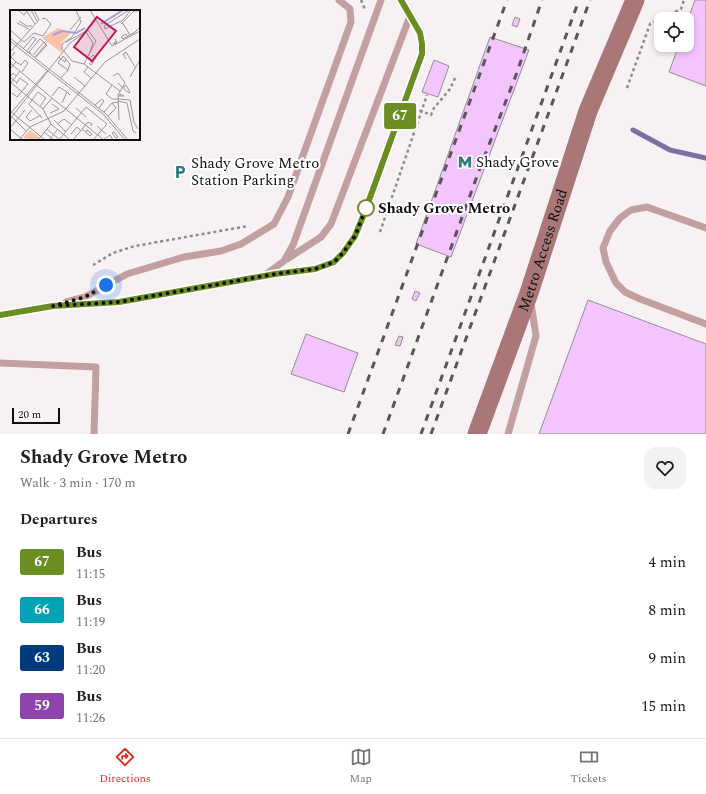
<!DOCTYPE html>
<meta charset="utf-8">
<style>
:root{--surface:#fff;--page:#f2f2f2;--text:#202124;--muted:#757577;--line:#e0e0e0;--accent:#d93025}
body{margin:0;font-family:Spectral,serif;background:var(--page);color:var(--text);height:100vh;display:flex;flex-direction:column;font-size:15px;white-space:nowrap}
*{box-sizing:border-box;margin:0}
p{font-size:13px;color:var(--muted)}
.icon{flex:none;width:22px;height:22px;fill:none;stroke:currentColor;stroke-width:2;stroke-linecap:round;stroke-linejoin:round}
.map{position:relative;height:434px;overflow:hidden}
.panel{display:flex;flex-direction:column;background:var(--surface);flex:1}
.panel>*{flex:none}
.badge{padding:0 8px;border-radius:3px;font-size:14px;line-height:26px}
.buttons{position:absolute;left:654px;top:12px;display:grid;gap:8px}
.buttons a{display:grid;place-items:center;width:40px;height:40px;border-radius:8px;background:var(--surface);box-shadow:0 2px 6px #0003;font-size:20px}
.scale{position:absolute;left:12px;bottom:10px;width:48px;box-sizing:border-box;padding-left:4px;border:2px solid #100e0f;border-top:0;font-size:11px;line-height:14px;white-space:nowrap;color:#100e0f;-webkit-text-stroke:3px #fff;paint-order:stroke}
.you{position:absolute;width:20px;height:20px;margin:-10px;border:3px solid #fff;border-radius:50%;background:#1a73e8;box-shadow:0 0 0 6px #1a73e833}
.map>.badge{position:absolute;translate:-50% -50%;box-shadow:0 0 0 2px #fff}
h2{padding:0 20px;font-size:15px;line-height:36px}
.round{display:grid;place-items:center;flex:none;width:42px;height:42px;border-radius:12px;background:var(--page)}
.summary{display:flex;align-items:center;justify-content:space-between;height:68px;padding:0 20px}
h1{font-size:19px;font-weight:700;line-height:30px}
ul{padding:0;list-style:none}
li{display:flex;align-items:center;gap:12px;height:48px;padding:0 20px}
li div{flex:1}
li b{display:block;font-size:15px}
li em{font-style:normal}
li .badge{min-width:44px;font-weight:700;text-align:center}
.dock{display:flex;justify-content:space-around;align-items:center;height:56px;border-top:1px solid var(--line);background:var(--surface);font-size:11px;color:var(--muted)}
.dock a{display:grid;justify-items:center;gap:2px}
.dock .active{color:var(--accent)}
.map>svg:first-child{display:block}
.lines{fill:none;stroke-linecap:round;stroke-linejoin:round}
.stream{stroke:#7972a0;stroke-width:5}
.building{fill:#f3c4fe;stroke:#938f94}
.path{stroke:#8f8b8d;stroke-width:2.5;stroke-dasharray:3 3;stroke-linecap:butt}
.service{stroke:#c3a0a0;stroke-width:7}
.secondary{stroke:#aa7778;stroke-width:19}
.rail{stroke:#595658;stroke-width:3;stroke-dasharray:7 7;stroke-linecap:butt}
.line-casing{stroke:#fff;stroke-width:9}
.line{stroke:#6b8e23;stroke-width:6}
.walk{stroke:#100e0f;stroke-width:4;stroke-dasharray:0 7.2}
.stop-dot{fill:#fff;stroke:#6b8e23;stroke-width:2}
.labels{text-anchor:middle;stroke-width:4;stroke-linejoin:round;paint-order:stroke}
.poi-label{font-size:15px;fill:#100e0f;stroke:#fff;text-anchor:start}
.stop-label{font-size:15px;font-weight:bold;fill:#100e0f;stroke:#fff;text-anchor:start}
.street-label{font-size:15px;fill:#100e0f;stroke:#fff}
.inset-river{fill:none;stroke:#a69dde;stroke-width:2}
.inset-road{fill:none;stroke:#9b9698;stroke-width:1}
.view{fill:#c2185b;fill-opacity:0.15;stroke:#c2185b;stroke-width:2}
.inset-edge{fill:none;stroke:#100e0f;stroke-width:2}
</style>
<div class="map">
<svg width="706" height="434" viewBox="0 0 706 434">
<rect width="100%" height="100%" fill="#f7f1f4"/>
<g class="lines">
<!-- stream -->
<polyline class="stream" points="633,130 670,150 706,158"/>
</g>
<!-- building -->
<g class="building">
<polygon points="695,0 706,0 706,86 669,72 679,45 687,45 687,22"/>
<polygon points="515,17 520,19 517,27 512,25"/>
<polygon points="490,37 529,50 451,257 416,244"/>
<polygon points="434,60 449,66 438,97 422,92"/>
<polygon points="415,291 420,293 416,301 412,299"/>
<polygon points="588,300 706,344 706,434 539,434"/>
<polygon points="306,334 358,353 344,392 291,374"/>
<polygon points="399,336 403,337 400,346 395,345"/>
</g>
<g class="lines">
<!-- path -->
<g class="path">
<polyline points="361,0 364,7 364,11"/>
<polyline points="627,88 650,24 681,9 684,0"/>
<polyline points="414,108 431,115 434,108 450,89 456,76"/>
<polyline points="380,232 427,95"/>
<polyline points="93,265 113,253 135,246 248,226"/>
</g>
<!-- service -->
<g class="service">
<polyline points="706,228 647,207 631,210 620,218 610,231 603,248 606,262 616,283 625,292 640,299 706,324"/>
<polyline points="287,259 321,237 331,224 410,16"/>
<polyline points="265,275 284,261 293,245 381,0"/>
<polyline points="66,302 85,297 127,274 184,257 221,251 241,244 274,224 288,197 351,22 350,9 339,0"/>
<polyline points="53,306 119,302 275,274 315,269 334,262 343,253 355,236 364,214 422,54 422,43 420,33 401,0"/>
<polyline points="0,315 56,305"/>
<polyline points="0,363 96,367 94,434"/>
<polyline points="508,434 536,336 531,303"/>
</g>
<!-- secondary -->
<path class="secondary" id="s1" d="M477 434 529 293 588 111 635 0"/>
<!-- rail -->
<g class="rail">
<polyline points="348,434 507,0"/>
<polyline points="383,434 480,168 516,75 542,0"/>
<polyline points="421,434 579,0"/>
<polyline points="431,434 590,0"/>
</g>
</g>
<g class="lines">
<defs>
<polyline id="line" points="0,315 53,306 119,302 275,274 315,269 334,262 343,253 355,236 364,214 422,54 422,44 420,33 401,0"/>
</defs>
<!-- line casing -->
<use href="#line" class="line-casing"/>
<!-- line -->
<use href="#line" class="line"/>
<!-- walk -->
<polyline class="walk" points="106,285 85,297 53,306 119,302 275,274 315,269 334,262 343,253 355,236 366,208"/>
</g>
<!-- icons -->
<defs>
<symbol id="metro-bare" viewBox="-9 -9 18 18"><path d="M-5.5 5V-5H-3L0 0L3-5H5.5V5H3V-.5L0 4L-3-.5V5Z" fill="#30797f" stroke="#fff" stroke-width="2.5" paint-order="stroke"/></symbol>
<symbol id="parking-bare" viewBox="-9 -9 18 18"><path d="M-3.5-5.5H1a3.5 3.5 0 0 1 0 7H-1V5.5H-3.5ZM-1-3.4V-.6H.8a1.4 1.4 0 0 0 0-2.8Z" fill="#30797f" stroke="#fff" stroke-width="2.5" paint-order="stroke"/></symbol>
</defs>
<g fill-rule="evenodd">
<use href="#metro-bare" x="455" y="152" width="20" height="20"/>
<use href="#parking-bare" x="170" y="162" width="20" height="20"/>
</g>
<!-- markers -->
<circle class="stop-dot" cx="366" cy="208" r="8"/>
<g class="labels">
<!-- poi labels -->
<g class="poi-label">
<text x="476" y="167">Shady Grove</text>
<text x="191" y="168">Shady Grove Metro<tspan x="191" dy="17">Station Parking</tspan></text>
</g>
<!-- stop labels -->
<g class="stop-label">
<text x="378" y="213">Shady Grove Metro</text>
</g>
<!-- street labels -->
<g class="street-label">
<text dy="5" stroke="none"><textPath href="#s1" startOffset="195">Metro Access Road</textPath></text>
</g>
</g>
<!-- overview -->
<g transform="translate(10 10)">
<rect width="130" height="130" fill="#f7f1f4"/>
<path d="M48 18 61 23 51 33 52 43 32 28ZM20 120 29 127 27 130 13 128Z" fill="#fbc4a9"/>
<path class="inset-river" d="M91 14 113 0M43 25 52 21 66 23 75 18"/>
<path class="inset-road" d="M8 0 14 5 17 1M16 0 25 14M21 0 27 11M66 0 71 12 62 27 52 34V39L62 51 74 54 110 81M80 0 102 36 130 21M9 11 17 16H22M112 12 120 25M7 13 19 19M111 14 124 1H127M95 19 113 10 121 0M95 19 94 16 119 0M0 20 14 32 24 23M60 20 71 7M24 23 33 26 41 14 35 8 32 9M117 26 116 24 111 27 113 29 125 22 130 17M0 28 96 104 118 130M105 29 106 30V31L107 33 103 34 106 31M0 31 94 105 115 130M56 32 78 20M13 39 23 27 26 29 17 41M0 42 29 10 24 0M5 42 1 47 6 52M21 43 19 42 30 29 34 32 23 45M25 47 36 34M26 47 37 35 34 32M49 47 51 49 48 53 58 60 51 68M56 49 55 52 51 49 53 46 60 54 58 60M116 49 113 44 116 42 125 57M0 53 42 88M79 53 81 55 86 48 83 45 79 49 82 53M74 54 86 31 78 20M78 57 74 62 81 68M0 59 6 52 11 55 15 50 18 53 12 62M6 66 3 63 0 67 7 73M103 66 108 63 115 73 108 85 109 110M64 67 75 76M120 67 130 50M0 72 33 99 41 114 60 130M1 73 10 61M108 73 112 77 119 83 120 82 116 75 113 78M102 75 96 84 102 89H108M2 83 7 87 18 74 10 68 6 74M42 86 49 77 57 82M108 86H114L110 84V86M42 88 94 130M108 89 120 90 124 112 128 119M108 91 117 93 123 121 126 123M52 93 57 82 60 85M85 95 92 89 94 91 89 98M30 96 36 88 28 82 19 94 32 108M66 98 76 107M33 99 42 88M22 100 16 107 20 111 31 105M0 101 35 130M94 102 102 93 108 92M40 103 49 99 42 94M0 104 38 60M98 106 106 98 102 93M2 107 16 121M0 109 60 33 76 22 83 33 79 45M44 110 56 122M47 114 54 109 62 115M87 116 96 124M0 118 15 100M0 119 13 130M37 119 50 130M72 119 80 126 82 124 77 120 76 122M34 122 44 130M104 122 108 127 106 128 102 123ZM61 124 67 117 71 121M94 129 100 125 103 130M9 130 20 117 54 101 95 52 130 29M28 130 41 114M39 130 47 120M49 130 76 97 97 114 83 130M63 130 78 112 82 114 81 116"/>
<path class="view" d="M87 7 106 21 82 51 64 37Z"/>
<rect width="130" height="130" class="inset-edge"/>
</g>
</svg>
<div class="buttons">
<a><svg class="icon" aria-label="locate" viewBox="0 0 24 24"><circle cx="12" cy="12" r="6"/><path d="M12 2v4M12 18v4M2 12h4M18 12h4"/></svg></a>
</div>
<div class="scale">20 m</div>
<div class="you" style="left:106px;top:285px"></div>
<b class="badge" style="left:400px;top:116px;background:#6b8e23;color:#fff">67</b>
</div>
<section class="panel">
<div class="summary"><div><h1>Shady Grove Metro</h1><p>Walk · 3 min · 170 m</p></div><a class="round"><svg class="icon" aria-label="heart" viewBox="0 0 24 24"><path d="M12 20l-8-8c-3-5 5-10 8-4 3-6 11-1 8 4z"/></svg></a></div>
<h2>Departures</h2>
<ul>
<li><span class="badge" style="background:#6b8e23;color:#fff">67</span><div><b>Bus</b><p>11:15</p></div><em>4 min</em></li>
<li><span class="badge" style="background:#00a3b4;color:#fff">66</span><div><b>Bus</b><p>11:19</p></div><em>8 min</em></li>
<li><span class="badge" style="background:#003b80;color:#fff">63</span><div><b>Bus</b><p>11:20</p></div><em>9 min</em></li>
<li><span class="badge" style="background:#8e44ad;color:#fff">59</span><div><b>Bus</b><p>11:26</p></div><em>15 min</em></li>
</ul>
</section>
<nav class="dock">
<a class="active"><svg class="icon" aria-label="directions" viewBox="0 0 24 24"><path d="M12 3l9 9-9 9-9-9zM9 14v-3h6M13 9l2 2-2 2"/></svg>Directions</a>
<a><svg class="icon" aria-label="map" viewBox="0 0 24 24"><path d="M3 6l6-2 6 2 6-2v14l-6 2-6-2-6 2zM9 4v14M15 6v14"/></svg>Map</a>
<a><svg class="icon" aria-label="tickets" viewBox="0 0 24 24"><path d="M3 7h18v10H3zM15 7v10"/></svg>Tickets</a>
</nav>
